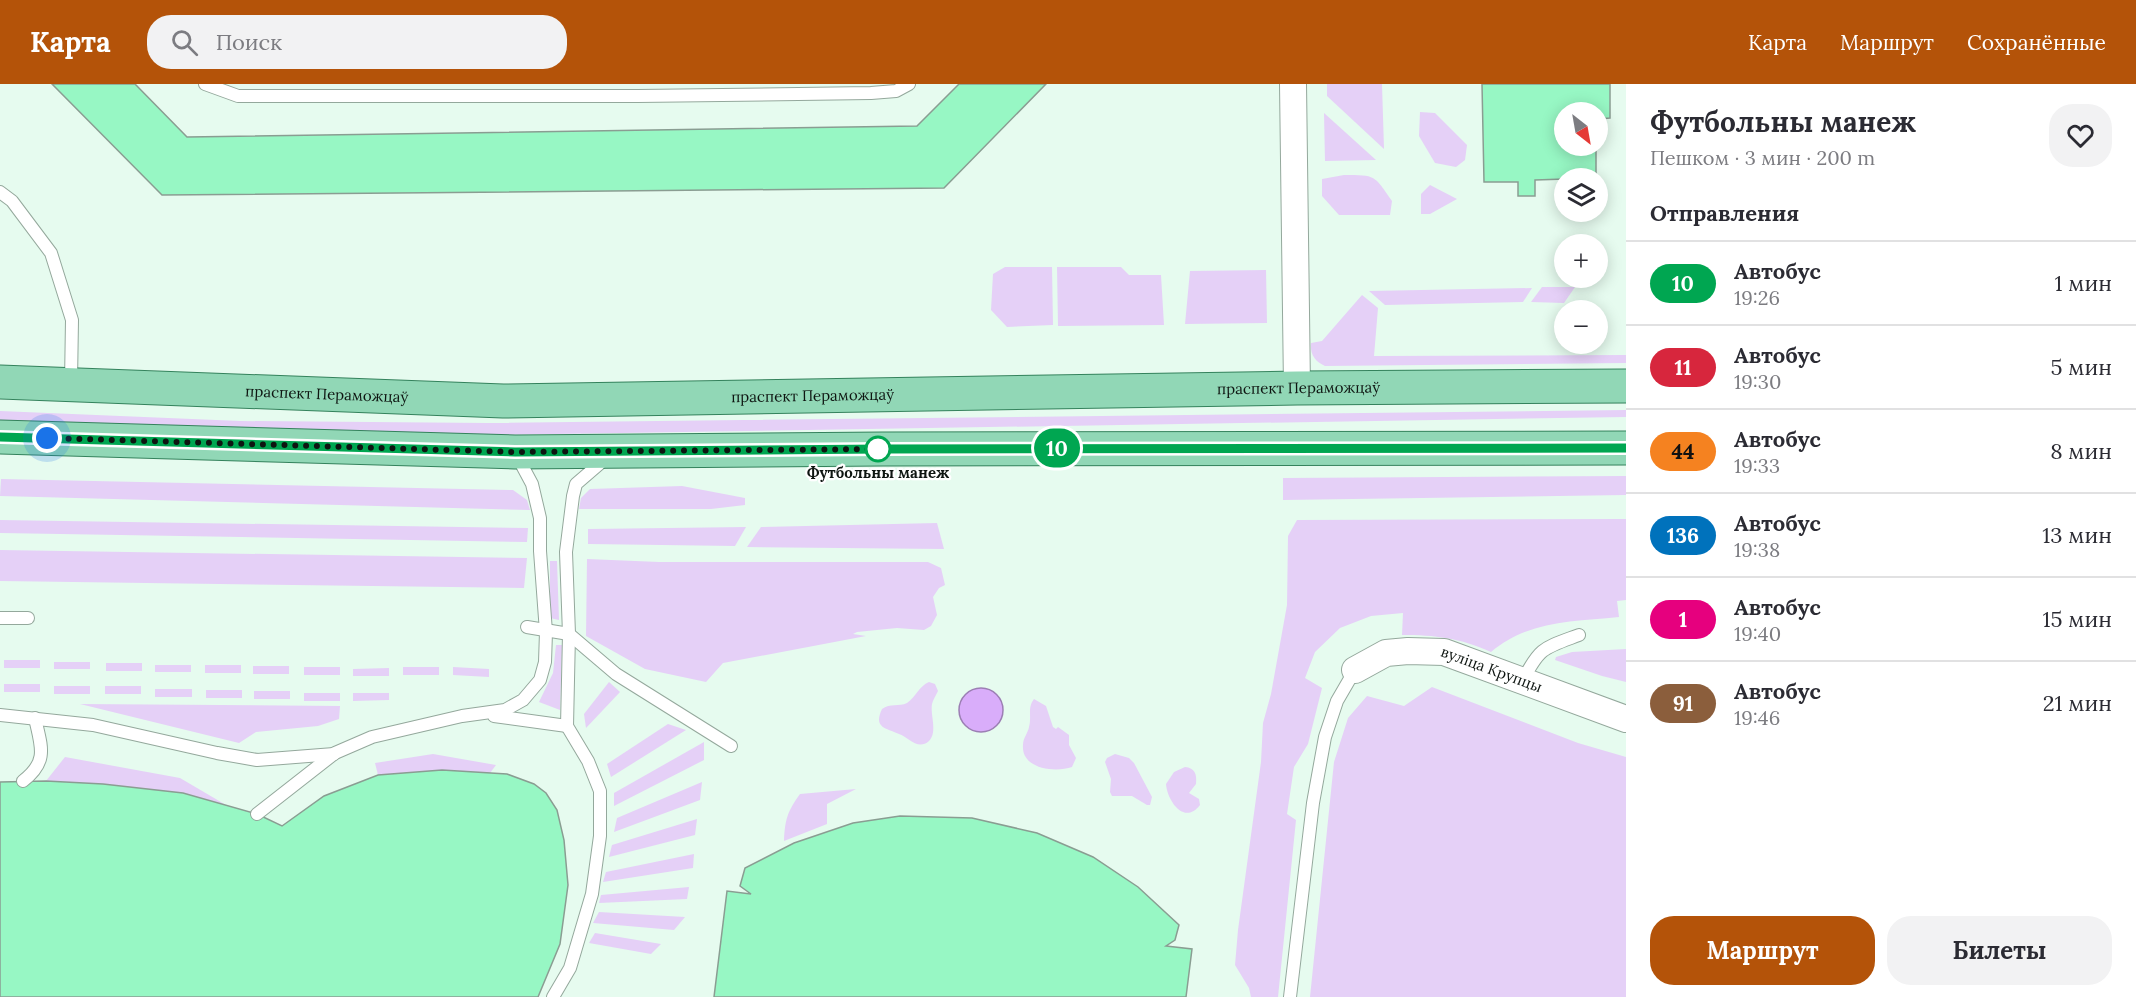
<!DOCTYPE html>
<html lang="ru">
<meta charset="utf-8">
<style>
:root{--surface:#fff;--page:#f2f2f3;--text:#2b2b33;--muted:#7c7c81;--line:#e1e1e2;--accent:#b45309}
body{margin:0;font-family:Lora,serif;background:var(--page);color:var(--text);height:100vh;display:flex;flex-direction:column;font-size:22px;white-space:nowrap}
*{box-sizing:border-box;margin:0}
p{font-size:20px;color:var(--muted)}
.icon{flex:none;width:33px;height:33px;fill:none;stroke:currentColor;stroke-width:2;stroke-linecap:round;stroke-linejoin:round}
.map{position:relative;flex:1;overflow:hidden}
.panel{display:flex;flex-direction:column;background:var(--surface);width:510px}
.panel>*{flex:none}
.badge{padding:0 12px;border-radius:20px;font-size:21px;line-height:39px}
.needle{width:39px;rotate:149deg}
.buttons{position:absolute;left:1554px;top:18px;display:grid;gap:12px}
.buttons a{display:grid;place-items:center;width:54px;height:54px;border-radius:50%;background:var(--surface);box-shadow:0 3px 15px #0003;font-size:30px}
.you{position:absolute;width:30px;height:30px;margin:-15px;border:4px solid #fff;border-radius:50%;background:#1a73e8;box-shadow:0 0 0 9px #1a73e833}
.map>.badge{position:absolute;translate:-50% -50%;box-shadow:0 0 0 3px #fff}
h2{padding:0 24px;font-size:22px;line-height:54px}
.round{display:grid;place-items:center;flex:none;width:63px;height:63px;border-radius:24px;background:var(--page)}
.overview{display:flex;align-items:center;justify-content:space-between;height:102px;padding:0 24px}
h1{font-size:28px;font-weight:700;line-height:45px}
.button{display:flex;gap:12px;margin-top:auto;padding:12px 24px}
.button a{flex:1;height:69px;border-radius:24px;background:var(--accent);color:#fff;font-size:24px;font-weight:700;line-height:69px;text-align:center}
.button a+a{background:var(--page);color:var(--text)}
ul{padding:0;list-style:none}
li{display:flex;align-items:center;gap:18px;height:84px;padding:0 24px;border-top:2px solid var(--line)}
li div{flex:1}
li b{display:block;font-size:22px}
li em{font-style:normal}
li .badge{min-width:66px;font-weight:700;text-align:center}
header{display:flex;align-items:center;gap:36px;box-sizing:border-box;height:84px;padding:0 30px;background:var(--accent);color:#fff}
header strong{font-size:28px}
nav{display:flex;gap:33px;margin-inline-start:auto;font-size:21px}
.search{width:420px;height:54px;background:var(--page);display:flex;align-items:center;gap:15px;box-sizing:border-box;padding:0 21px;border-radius:24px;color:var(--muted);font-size:22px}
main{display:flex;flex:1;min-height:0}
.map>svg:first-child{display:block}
.green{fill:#e5d0f7}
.water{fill:#d9adfa;stroke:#9c7fb4;stroke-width:1.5}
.building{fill:#97f7c4;stroke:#8a9d92;stroke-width:1.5}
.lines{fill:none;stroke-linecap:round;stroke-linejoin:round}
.service-casing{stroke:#94a89c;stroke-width:14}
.minor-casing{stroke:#94a89c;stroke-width:28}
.primary-casing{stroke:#34825c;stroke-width:35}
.service{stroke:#fff;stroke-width:12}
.minor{stroke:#fff;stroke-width:26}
.primary{stroke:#91d7b6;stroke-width:33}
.line-casing{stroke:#fff;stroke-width:14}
.line{stroke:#00a651;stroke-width:9}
.walk{stroke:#0e1511;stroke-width:6;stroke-dasharray:0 10.8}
.stop-dot{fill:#fff;stroke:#00a651;stroke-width:3}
.labels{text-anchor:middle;stroke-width:4.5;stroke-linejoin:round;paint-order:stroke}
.street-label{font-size:15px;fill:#0e1511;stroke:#fff}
.stop-label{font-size:15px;font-weight:bold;fill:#0e1511;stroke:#fff}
</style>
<header>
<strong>Карта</strong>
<div class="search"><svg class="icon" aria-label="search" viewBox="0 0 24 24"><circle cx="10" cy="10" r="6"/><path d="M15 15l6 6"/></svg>Поиск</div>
<nav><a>Карта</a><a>Маршрут</a><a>Сохранённые</a></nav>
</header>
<main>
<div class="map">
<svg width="1626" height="913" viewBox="0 0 1626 913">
<rect width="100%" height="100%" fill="#e6fbef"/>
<!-- green -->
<g class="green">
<polygon points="1327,0 1382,0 1384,65 1327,12"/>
<polygon points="1420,28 1435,29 1467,61 1465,76 1456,83 1435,79 1419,52"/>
<polygon points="1324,29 1376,76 1325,77"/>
<path d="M1344 91C1376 91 1374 91 1392 117L1390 131H1339L1322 112V95Z"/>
<polygon points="1430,101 1457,115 1430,130 1421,130 1421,110"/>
<polygon points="1005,183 1052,183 1053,241 1007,243 991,226 993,190"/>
<polygon points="1057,183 1121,183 1129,191 1161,191 1164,241 1058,242"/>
<polygon points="1266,186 1267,239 1185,240 1190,187"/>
<polygon points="1542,203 1575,203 1564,219 1531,218"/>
<polygon points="1532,204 1523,218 1385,221 1369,207"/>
<path d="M1362 211 1378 224 1374 272 1626 271V279L1325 282C1315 277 1310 271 1311 259L1322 257Z"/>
<polygon points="1626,326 1626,333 488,351 241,350 0,337 0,327 240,337 488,339"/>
<polygon points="1626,392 1626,411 1283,416 1283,394"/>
<polygon points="1,395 513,406 527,416 530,426 0,412"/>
<polygon points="682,402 745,414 745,421 711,425 579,425 581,414 590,405"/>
<path d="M1626 435V516L1617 517 1619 533C1572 538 1529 536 1491 568 1460 554 1435 551 1402 551L1403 529 1371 532 1340 544 1315 568 1305 594 1322 604 1308 660 1294 683 1287 730 1296 736 1278 913H1251L1249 904 1235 881 1238 846 1261 678 1263 639 1271 610 1287 521 1288 452 1297 436Z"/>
<polygon points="0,436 528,444 527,458 0,449"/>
<polygon points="937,439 944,465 747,463 761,443"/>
<polygon points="746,443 735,462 588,460 588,445"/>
<polygon points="0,466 527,474 524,504 0,497"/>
<polygon points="587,475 659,478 928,478 941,484 945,501 939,504 933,513 937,531 931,542 924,546 897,544 857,548 853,550 866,552 723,579 706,598 645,585 586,552"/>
<polygon points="550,477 557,477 559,536 550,534"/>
<polygon points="556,561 562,561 560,626 539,618 553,589"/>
<polygon points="1626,565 1626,598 1602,592 1555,576 1556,573 1572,568"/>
<rect x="4" y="576" width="36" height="8"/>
<rect x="54" y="578" width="36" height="7"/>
<rect x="106" y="579" width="36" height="8"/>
<rect x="155" y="581" width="36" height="7"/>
<rect x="205" y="581" width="36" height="8"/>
<rect x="253" y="582" width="36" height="8"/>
<rect x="304" y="583" width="36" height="8"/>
<rect x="403" y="583" width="36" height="8"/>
<polygon points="453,583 489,585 489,593 453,591"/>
<polygon points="389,584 389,592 353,592 353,585"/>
<polygon points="609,598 620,608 586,644 584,630"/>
<path d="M929 598 935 600 938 607C936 611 933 616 932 620 930 631 938 648 929 657 918 667 908 653 899 650 886 644 873 644 882 625 890 619 899 623 907 619 916 613 919 602 929 598Z"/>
<rect x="4" y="600" width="36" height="8"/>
<rect x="54" y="602" width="36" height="8"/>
<rect x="105" y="602" width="36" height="8"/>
<polygon points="1432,603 1578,659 1626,673 1626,913 1310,913 1334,678 1348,634 1367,612 1404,622"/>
<rect x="155" y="605" width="37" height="8"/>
<rect x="206" y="606" width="36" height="8"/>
<rect x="254" y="607" width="36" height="8"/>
<rect x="304" y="609" width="36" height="8"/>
<polygon points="353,609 389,609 389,616 353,617"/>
<path d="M1034 615 1046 622 1053 643 1056 645 1058 643 1069 651V661L1076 674 1072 683C1055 689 1021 685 1023 661 1023 654 1028 649 1029 643 1032 632 1027 624 1034 615Z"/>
<polygon points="80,620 340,622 339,635 318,642 256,648 239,659"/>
<polygon points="668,640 686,646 611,693 607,680"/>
<polygon points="704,658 704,676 614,722 614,709"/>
<polygon points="433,670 496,681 490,689 378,691 375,679"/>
<polygon points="1115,670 1129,674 1134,679 1152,713 1150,721 1147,721 1132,712 1112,712 1110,708 1111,695 1105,678 1107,674"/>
<polygon points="65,673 180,694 226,721 183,709 103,700 46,697"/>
<path d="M1185 683C1195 684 1197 690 1196 700L1189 709 1199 715 1200 721C1184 742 1167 716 1166 700L1174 688Z"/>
<polygon points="702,698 700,716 614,748 617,734"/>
<path d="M856 705 827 720V740L784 757C785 736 787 728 800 710Z"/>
<polygon points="697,735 695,751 609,773 612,761"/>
<polygon points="694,770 693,784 603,798 606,788"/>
<polygon points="689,803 687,815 599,819 601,811"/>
<polygon points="599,828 685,833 674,846 593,839"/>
<polygon points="595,849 661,860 651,870 589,859"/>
</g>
<!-- water -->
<circle class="water" cx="981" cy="626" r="22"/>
<!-- building -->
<g class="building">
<polygon points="52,0 135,0 187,53 917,42 959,0 1046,0 944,104 162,111"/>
<polygon points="1482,0 1610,0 1610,34 1598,35 1598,28 1564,28 1564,62 1596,62 1596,94 1535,96 1535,112 1518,112 1518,98 1484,98"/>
<polygon points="442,686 507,690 534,700 546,709 557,726 564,756 568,801 560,860 538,913 0,913 0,698 46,697 103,700 183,709 257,730 282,742 324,712 378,691"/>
<polygon points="900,732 972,734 1037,749 1093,773 1138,803 1179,841 1175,856 1166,862 1192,865 1186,913 714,913 727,807 751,810 740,802 745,784 794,759 853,739"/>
</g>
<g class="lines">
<defs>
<g id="service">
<polyline points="205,0 238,12 638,12 871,9 896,7 909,0"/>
<polyline points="0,108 12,117 51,169 72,236 71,298"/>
<polyline points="0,534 28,534"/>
<polyline points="527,543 569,550 616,590 731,662"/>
<path d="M1523 596C1540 563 1544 564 1579 551"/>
<polyline points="0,631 93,641 217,669 257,676 334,670"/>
<polyline points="494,632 567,642"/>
<path d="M23 697C49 677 41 662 35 634"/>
<polyline points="257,730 335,669 372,653 462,632 505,626 523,616 540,596 545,578 546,548 540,467 540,434 532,400 516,370"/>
<polyline points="553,913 570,884 592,810 600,752 600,707 588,677 567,642 569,550 566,468 573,412 576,400 605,375"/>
<polyline points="1290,913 1313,719 1325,653 1337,617 1355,586"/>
</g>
<g id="minor">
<polyline points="1293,0 1297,304"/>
<path id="s1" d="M1355 586 1386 569 1408 567 1444 568 1626 635"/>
</g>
<g id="primary">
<path id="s2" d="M0 298 503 317 1297 304 1626 302"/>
<polyline points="0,353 515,368 883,365 1626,364"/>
</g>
</defs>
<!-- service casing -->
<use href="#service" class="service-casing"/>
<!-- minor casing -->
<use href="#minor" class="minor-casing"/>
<!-- primary casing -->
<use href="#primary" class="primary-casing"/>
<!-- service -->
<use href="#service" class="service"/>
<!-- minor -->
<use href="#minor" class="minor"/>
<!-- primary -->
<use href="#primary" class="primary"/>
</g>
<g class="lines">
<defs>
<polyline id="line" points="0,353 515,368 883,365 1626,364"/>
</defs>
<!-- line casing -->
<use href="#line" class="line-casing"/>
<!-- line -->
<use href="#line" class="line"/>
<!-- walk -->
<polyline class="walk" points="47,354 515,368 883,365 878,365"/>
</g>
<!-- markers -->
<circle class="stop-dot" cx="878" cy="365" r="12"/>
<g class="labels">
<!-- street labels -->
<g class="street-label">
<text dy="5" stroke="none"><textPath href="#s2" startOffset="1299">праспект Пераможцаў</textPath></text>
<text dy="5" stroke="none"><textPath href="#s2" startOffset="327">праспект Пераможцаў</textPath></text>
<text dy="5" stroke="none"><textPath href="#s2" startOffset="813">праспект Пераможцаў</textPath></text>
<text dy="5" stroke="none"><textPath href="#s1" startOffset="144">вуліца Крупцы</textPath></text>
</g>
<!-- stop labels -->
<g class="stop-label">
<text x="878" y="394">Футбольны манеж</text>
</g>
</g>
</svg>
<div class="buttons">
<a><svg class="needle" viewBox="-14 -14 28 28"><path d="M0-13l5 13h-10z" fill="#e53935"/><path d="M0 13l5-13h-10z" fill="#7c7c81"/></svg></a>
<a><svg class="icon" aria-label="layers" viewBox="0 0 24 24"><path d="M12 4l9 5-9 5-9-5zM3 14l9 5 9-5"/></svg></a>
<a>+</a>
<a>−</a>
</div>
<div class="you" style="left:47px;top:354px"></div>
<b class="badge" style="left:1057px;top:364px;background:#00a651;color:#fff">10</b>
</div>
<section class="panel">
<div class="overview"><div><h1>Футбольны манеж</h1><p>Пешком · 3 мин · 200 m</p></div><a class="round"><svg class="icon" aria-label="heart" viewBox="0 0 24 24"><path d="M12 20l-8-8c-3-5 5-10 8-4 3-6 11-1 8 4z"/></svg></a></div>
<h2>Отправления</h2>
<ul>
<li><span class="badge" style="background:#00a651;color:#fff">10</span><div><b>Автобус</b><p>19:26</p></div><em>1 мин</em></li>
<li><span class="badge" style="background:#d7263d;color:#fff">11</span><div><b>Автобус</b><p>19:30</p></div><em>5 мин</em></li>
<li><span class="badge" style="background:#f58220;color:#111">44</span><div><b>Автобус</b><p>19:33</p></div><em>8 мин</em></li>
<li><span class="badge" style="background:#0072bc;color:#fff">136</span><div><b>Автобус</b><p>19:38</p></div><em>13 мин</em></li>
<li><span class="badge" style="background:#e6007e;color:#fff">1</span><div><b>Автобус</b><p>19:40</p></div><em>15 мин</em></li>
<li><span class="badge" style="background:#8b5e3c;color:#fff">91</span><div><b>Автобус</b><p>19:46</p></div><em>21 мин</em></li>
</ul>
<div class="button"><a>Маршрут</a><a>Билеты</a></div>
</section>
</main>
